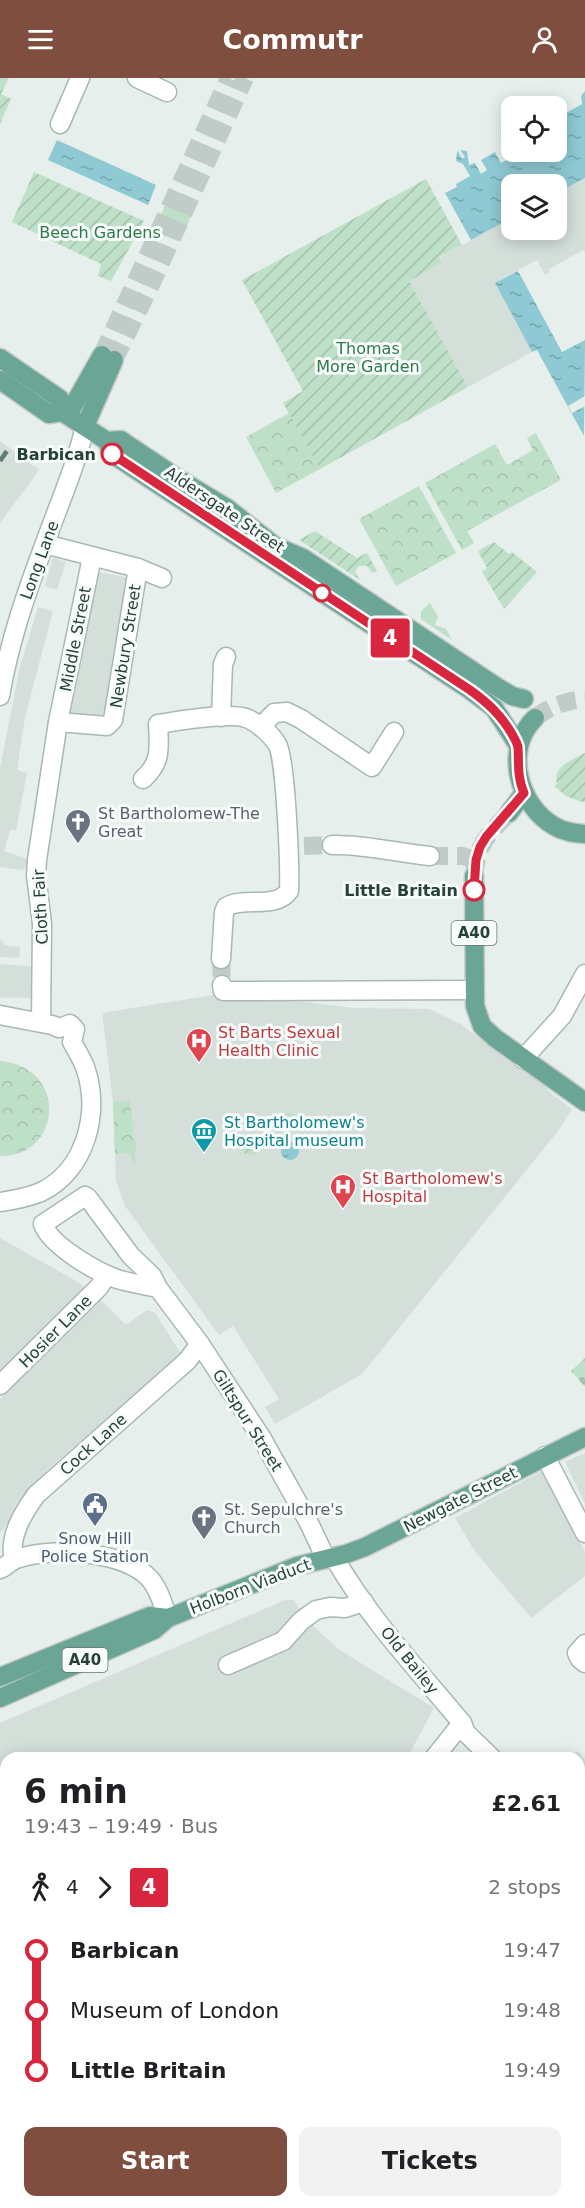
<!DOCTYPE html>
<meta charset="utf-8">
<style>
:root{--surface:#fff;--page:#f2f2f2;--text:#202124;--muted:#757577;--accent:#7f4e3f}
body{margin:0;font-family:"DejaVu Sans",sans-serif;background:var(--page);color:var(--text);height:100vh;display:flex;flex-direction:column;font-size:22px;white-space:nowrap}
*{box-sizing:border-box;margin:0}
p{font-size:20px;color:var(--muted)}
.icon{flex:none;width:33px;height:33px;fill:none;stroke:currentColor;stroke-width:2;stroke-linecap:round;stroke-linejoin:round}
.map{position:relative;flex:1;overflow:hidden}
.panel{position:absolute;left:0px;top:1674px;width:585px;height:456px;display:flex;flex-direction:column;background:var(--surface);border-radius:18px 18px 0 0;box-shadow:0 3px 15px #0003}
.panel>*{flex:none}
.badge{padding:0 12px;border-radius:4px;font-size:21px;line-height:39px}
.tools{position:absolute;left:501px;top:18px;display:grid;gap:12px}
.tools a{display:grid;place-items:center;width:66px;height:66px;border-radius:12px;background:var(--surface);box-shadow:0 3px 15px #0003;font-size:30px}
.map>.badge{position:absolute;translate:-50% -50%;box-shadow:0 0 0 3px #fff}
.legs{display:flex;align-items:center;gap:9px;height:66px;padding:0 24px;font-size:20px}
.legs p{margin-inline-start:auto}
.overview{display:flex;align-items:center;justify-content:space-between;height:102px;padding:0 24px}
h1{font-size:33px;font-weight:800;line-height:45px}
.button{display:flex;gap:12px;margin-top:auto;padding:12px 24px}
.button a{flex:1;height:69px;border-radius:12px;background:var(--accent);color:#fff;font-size:24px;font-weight:800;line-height:69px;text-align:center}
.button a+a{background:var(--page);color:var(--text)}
ul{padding:0 24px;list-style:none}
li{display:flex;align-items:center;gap:21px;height:60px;font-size:22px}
li i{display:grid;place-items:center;width:9px;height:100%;margin:0 8px;background:currentColor}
li i::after{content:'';width:15px;height:15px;margin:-8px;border:4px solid;border-radius:50%;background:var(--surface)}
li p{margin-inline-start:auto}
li:first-child i{background:linear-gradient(#0000 50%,currentColor 0)}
li:last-child i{background:linear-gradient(currentColor 50%,#0000 0)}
header{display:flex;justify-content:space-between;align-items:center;height:78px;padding:0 24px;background:var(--accent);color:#fff;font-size:27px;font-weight:800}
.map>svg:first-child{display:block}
.built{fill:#d4dfda}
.grass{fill:#bfe0c8}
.cemetery{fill:url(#cemetery-stones)}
.park{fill:url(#park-crowns)}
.garden{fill:url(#garden-furrows)}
.water{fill:url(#water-ripples)}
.pier{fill:#e6efeb}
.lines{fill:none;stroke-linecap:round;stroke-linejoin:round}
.minor-tunnel{stroke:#bfccc8;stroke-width:18;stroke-dasharray:18 9;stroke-linecap:butt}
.major-tunnel{stroke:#bfccc8;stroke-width:18;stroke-dasharray:18 9;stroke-linecap:butt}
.minor-casing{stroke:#a8b8b2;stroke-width:21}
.major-casing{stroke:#c2cac8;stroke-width:21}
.minor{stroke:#fff;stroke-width:18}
.major{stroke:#6aa596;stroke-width:18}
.rail{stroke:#5f7d75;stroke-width:4.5;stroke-dasharray:12 6;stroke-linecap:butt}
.line-1-casing{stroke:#fff;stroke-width:14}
.line-1{stroke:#d7263d;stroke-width:9}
.stop-1-dot{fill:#fff;stroke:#d7263d;stroke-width:3}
.labels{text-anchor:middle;stroke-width:6;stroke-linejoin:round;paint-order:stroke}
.shield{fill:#f7fbf9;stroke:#637a73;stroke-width:1.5}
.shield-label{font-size:15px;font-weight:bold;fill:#24423a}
.park-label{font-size:16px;fill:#2d7a4b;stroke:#f7fbf9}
.stop-label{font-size:16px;font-weight:bold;fill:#24423a;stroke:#f7fbf9;text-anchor:end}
.street-label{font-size:16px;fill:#24423a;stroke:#f7fbf9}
.worship-label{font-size:16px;fill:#5b616d;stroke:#f7fbf9;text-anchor:start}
.health-label{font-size:16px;fill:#be3a42;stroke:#f7fbf9;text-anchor:start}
.culture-label{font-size:16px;fill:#0d838f;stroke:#f7fbf9;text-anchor:start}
.service-label{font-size:16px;fill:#4e5e75;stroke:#f7fbf9}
</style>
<header><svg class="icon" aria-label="menu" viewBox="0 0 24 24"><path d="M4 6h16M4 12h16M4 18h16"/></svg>Commutr<svg class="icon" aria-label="person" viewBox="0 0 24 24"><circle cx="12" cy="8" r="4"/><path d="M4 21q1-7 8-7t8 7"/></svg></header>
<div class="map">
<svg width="585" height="2130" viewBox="0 0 585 2130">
<defs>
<pattern id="cemetery-stones" width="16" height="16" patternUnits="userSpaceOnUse" patternTransform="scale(1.5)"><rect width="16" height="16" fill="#bfe0c8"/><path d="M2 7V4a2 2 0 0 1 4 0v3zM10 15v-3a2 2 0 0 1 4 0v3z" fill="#a4c1ad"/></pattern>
<pattern id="park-crowns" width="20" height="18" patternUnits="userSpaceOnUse" patternTransform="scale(1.5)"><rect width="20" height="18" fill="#bfe0c8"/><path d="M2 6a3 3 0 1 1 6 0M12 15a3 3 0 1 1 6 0" fill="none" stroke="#a4c1ad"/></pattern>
<pattern id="garden-furrows" width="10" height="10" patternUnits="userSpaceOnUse" patternTransform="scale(1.5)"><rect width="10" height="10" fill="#bfe0c8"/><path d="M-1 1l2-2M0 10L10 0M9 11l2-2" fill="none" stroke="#a4c1ad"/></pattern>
<pattern id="water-ripples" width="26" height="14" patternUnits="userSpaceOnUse" patternTransform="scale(1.5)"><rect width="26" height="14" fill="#8ec9d4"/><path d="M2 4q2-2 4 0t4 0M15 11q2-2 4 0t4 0" fill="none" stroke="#74a5ad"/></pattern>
</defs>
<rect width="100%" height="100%" fill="#e6efeb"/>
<!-- built -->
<g class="built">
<polygon points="585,100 585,174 583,172 549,191 550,194 545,197 537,182 495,205 532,274 468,309 409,203 442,185 439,180 511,140 512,152 556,152 557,115"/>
<polygon points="0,363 39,392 0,445"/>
<polygon points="54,480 66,484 57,512 45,508 52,482"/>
<polygon points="93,493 130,500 107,639 70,638 69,636"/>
<polygon points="38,529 53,533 25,639 17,692 27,695 16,752 10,752 4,773 28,781 24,792 0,789 0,690 20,589"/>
<polygon points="0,862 3,863 4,867 20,869 19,880 0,879"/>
<polygon points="0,886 38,889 37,920 0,920"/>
<polygon points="213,917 281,921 354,930 429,931 460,946 548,1008 547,1012 572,1031 558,1053 362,1296 275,1346 265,1329 279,1321 233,1248 219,1257 125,1128 116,1103 113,1024 102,935"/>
<polygon points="0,1160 83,1207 84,1209 70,1227 0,1296"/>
<polygon points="101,1222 126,1247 147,1232 155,1235 182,1277 47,1392 16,1426 6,1448 0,1455 0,1321"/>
<polygon points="585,1375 585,1426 565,1384"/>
<polygon points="542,1393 585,1474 585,1498 531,1540 474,1472 455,1440"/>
<polygon points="285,1522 294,1522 307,1542 338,1571 434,1630 407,1680 6,1680 6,1749 0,1745 0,1645"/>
<polygon points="578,1673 585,1682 585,1773 579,1766 579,1680 569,1680"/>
<polygon points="579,1836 585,1839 585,1934 579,1938"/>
<polygon points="585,1991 585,2113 579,2119 579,1997"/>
</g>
<!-- grass -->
<g class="grass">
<polygon points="175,121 190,129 193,133 182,160 178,163 159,156 155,150 167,123"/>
<polygon points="430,525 438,539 435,547 446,551 452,562 421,541 421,533"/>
</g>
<!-- cemetery -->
<polygon class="cemetery" points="585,1280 585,1309 571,1293"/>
<!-- park -->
<g class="park">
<polygon points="289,335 320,391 276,415 246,359"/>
<polygon points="536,355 561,402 467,453 474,465 462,472 425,405 495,366 507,387 533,372 527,360"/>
<polygon points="419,408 456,475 396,508 359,441"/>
<path d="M0 983C69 989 62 1079 0 1078Z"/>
<polygon points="130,1023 132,1041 130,1043 132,1043 133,1049 131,1050 133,1050 132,1060 135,1060 136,1075 134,1076 136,1084 132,1085 130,1075 115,1076 113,1024"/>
</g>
<!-- garden -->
<g class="garden">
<polygon points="0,0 9,0 1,16 11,21 0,46"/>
<polygon points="34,94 144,143 111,203 98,198 101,186 12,144"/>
<polygon points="426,101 462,167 439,179 442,185 409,203 468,309 320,391 283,325 303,313 242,202"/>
<polygon points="315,453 357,480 367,475 377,493 372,495 367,488 359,488 355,494 360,502 299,462"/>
<polygon points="494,464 509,476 512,474 537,494 504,531 482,494 487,490 478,473"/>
<path d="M585 675V724H582L566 718 554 708 557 706C552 688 572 682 585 675Z"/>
<circle cx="290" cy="1043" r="8"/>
<circle cx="250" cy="1068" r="9"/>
</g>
<!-- water -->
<g class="water">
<polygon points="585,13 585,100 557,115 556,106 512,106 511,140 471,162 445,115 457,109 456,106 470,98 463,86 456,83 457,74 458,73 462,81 465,79 460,72 467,73 469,87 475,85 481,96 487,92 481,82 495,74 501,85 507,82 501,70 511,65 512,74 556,74 557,40 582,26 581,18"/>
<polygon points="57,62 156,107 148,127 48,82"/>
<polygon points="518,193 562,274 585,262 584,358 537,272 532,274 495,205"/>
<circle cx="290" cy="1073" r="9"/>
</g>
<!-- pier -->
<polygon class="pier" points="585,318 585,328 572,335 568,328"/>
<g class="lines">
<!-- minor-tunnel -->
<g class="minor-tunnel">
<polyline points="304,768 332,767"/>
<polyline points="430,778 463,778 476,782"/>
<polyline points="221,881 222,907"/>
</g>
<!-- major-tunnel -->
<g class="major-tunnel">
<polyline points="102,277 229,0"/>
<polyline points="114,282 148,213 245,0"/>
<path d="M535 640C550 628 565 623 585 621"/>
<path d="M474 798C478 764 487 758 509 735"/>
</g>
<defs>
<g id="minor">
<polyline points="137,0 167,14"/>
<polyline points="60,46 80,0"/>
<polyline points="45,466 138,490 162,500"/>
<path d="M0 618C9 565 26 515 45 465 59 426 76 388 85 348"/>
<polyline points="221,639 223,586 226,579"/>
<polyline points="58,644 107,648 113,642 138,490"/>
<polyline points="261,649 274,635 287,634 301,641 372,689 394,654"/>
<path d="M143 701C162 684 159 670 158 646 178 643 228 634 246 640 257 644 271 656 277 666 286 679 290 792 289 813 275 832 244 818 226 829L224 834 221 881"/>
<path d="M332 767C365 766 397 775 430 778"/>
<polyline points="222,907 223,913 227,913 473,912"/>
<path d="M0 937 52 947 59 950 70 946 75 951 72 964C77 973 82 981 85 989 101 1034 86 1092 41 1114 27 1120 14 1122 0 1124"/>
<polyline points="41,944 42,846 36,797 37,782 58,644 92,479"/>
<polyline points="523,981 562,938 585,896"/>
<path d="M158 1210C144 1207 130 1205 117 1201 96 1194 50 1167 43 1146L85 1118 88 1120 131 1178 152 1198 158 1210 200 1266 261 1359 308 1443 326 1481"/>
<polyline points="0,1307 99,1209 107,1197"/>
<polyline points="545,1378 585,1455"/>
<path d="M334 1479C368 1539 418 1592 462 1645L466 1655 492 1680"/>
<path d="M14 1482C8 1459 23 1435 36 1417L187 1283 200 1266"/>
<path d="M0 1491C6 1489 10 1483 16 1481 50 1469 124 1472 150 1501 159 1511 163 1527 168 1540"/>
<polyline points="585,1566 577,1575 580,1581 585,1585"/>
<polyline points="228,1587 283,1563 301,1543 316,1532 330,1529 345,1530 364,1524"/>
<polyline points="434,1680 462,1645"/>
<polyline points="579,1786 585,1793"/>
<polyline points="579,1970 585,1958"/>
<polyline points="0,2047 6,2049"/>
<polyline points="0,2098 6,2090"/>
<polyline points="84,2124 94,2130"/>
<polyline points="426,2130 432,2124"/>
<polyline points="575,2130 585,2117"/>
</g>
<g id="major">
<polyline points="0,280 60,321 62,334"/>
<polyline points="0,302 49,336 62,334 107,363 112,376 470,612 494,630 518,667"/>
<polyline points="68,337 102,277"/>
<polyline points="85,348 114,282"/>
<polyline points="107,363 121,362 125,365 182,403 227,430 275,468 303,480 497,609 512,618 524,621"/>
<path d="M535 640C503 671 518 727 554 748 564 754 574 755 585 756"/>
<polyline points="509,735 524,715"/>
<polyline points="474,798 475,928 482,948 495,960 585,1024"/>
<polyline points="0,1599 150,1538 168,1540"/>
<polyline points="0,1620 154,1552 168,1540 297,1488 346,1476 365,1469 585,1359"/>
<polyline points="0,1780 6,1784"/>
<polyline points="519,2124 528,2130"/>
</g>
</defs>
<!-- minor casing -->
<use href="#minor" class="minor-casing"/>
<!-- major casing -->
<use href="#major" class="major-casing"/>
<!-- minor -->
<use href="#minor" class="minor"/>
<!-- major -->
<use href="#major" class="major"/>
<!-- rail -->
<polyline class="rail" points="0,383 9,370"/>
</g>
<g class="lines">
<defs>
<path id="line-1" d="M112 376 470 612C488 625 501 637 512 656 514 660 517 664 518 669 519 685 517 699 524 715L486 759 480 769 476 782 474 812"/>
</defs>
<!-- line-1 casing -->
<use href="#line-1" class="line-1-casing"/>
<!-- line-1 -->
<use href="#line-1" class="line-1"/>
</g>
<!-- icons -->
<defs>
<symbol id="church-pin" viewBox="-11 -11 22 30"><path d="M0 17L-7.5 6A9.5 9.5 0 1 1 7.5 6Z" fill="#6b7280" stroke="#f7fbf9"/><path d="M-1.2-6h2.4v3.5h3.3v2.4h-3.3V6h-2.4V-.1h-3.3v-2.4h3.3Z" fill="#fff"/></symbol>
<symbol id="hospital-pin" viewBox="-11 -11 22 30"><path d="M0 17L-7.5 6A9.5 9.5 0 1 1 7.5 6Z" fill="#e0444e" stroke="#f7fbf9"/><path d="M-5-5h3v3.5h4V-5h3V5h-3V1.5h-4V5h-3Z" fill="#fff"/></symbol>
<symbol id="museum-pin" viewBox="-11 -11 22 30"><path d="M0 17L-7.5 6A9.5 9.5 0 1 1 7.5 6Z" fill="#0f9aa8" stroke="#f7fbf9"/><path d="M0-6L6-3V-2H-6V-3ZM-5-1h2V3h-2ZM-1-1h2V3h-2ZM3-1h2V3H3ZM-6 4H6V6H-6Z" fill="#fff"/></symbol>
<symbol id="civic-pin" viewBox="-11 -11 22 30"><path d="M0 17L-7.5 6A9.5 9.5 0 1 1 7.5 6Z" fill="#5c6f8a" stroke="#f7fbf9"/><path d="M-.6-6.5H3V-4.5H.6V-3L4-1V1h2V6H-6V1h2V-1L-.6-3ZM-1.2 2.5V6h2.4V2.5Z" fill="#fff"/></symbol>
</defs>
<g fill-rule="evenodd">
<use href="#church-pin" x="63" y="729" width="30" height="40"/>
<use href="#hospital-pin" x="184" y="948" width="30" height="40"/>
<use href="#museum-pin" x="189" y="1038" width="30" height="40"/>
<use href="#hospital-pin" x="328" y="1094" width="30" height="40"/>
<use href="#civic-pin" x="80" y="1412" width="30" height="40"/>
<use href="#church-pin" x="189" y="1425" width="30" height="40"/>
</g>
<!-- markers -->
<g class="stop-1-dot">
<circle cx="112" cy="376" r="10"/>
<circle cx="322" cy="515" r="8"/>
<circle cx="474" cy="812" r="10"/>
</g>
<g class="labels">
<!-- shield labels -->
<g class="shield">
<rect x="451.5" y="843" width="45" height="24" rx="4.5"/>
<rect x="62.5" y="1570" width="45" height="24" rx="4.5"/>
</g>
<g class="shield-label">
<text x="474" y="860">A40</text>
<text x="85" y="1587">A40</text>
</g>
<!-- park labels -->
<g class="park-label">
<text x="100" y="160">Beech Gardens</text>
<text x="368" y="276">Thomas<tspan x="368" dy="18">More Garden</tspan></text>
</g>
<!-- stop labels -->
<g class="stop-label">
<text x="96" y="382">Barbican</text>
<text x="458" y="818">Little Britain</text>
</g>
<!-- street labels -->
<g class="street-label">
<text transform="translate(225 431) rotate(34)" y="6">Aldersgate Street</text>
<text transform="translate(39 482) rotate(-70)" y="6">Long Lane</text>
<text transform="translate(75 561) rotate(-79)" y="6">Middle Street</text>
<text transform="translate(125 568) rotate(-81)" y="6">Newbury Street</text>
<text transform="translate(40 829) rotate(-93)" y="6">Cloth Fair</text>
<text transform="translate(55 1253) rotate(-45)" y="6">Hosier Lane</text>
<text transform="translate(248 1342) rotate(58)" y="6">Giltspur Street</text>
<text transform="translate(93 1366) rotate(-42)" y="6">Cock Lane</text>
<text transform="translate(460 1421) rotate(-27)" y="6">Newgate Street</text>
<text transform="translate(250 1508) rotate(-21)" y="6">Holborn Viaduct</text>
<text transform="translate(410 1582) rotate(51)" y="6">Old Bailey</text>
</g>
<!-- worship labels -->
<g class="worship-label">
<text x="98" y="741">St Bartholomew-The<tspan x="98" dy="18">Great</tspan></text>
<text x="224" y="1437">St. Sepulchre's<tspan x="224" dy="18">Church</tspan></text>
</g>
<!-- health labels -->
<g class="health-label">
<text x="218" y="960">St Barts Sexual<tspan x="218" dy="18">Health Clinic</tspan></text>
<text x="362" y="1106">St Bartholomew's<tspan x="362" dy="18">Hospital</tspan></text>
</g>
<!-- culture labels -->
<g class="culture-label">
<text x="224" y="1050">St Bartholomew's<tspan x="224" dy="18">Hospital museum</tspan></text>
</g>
<!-- service labels -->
<g class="service-label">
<text x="95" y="1466">Snow Hill<tspan x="95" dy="18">Police Station</tspan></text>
</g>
</g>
</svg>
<div class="tools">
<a><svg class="icon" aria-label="locate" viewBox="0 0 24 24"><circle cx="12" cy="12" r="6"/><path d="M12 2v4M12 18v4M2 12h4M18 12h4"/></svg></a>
<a><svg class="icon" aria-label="layers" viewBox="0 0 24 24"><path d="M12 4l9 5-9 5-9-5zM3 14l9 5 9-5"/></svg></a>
</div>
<b class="badge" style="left:390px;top:560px;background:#d7263d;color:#fff">4</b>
<section class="panel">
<div class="overview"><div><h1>6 min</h1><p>19:43 – 19:49 · Bus</p></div><b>£2.61</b></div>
<div class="legs"><svg class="icon" aria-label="walk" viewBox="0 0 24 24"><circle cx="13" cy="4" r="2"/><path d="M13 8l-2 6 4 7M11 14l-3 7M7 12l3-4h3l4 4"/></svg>4<svg class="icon" aria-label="forward" viewBox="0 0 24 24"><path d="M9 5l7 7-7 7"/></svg><b class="badge" style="background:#d7263d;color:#fff">4</b><p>2 stops</p></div>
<ul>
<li><i style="color:#d7263d"></i><b>Barbican</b><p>19:47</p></li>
<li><i style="color:#d7263d"></i><span>Museum of London</span><p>19:48</p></li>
<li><i style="color:#d7263d"></i><b>Little Britain</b><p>19:49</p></li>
</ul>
<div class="button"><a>Start</a><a>Tickets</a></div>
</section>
</div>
